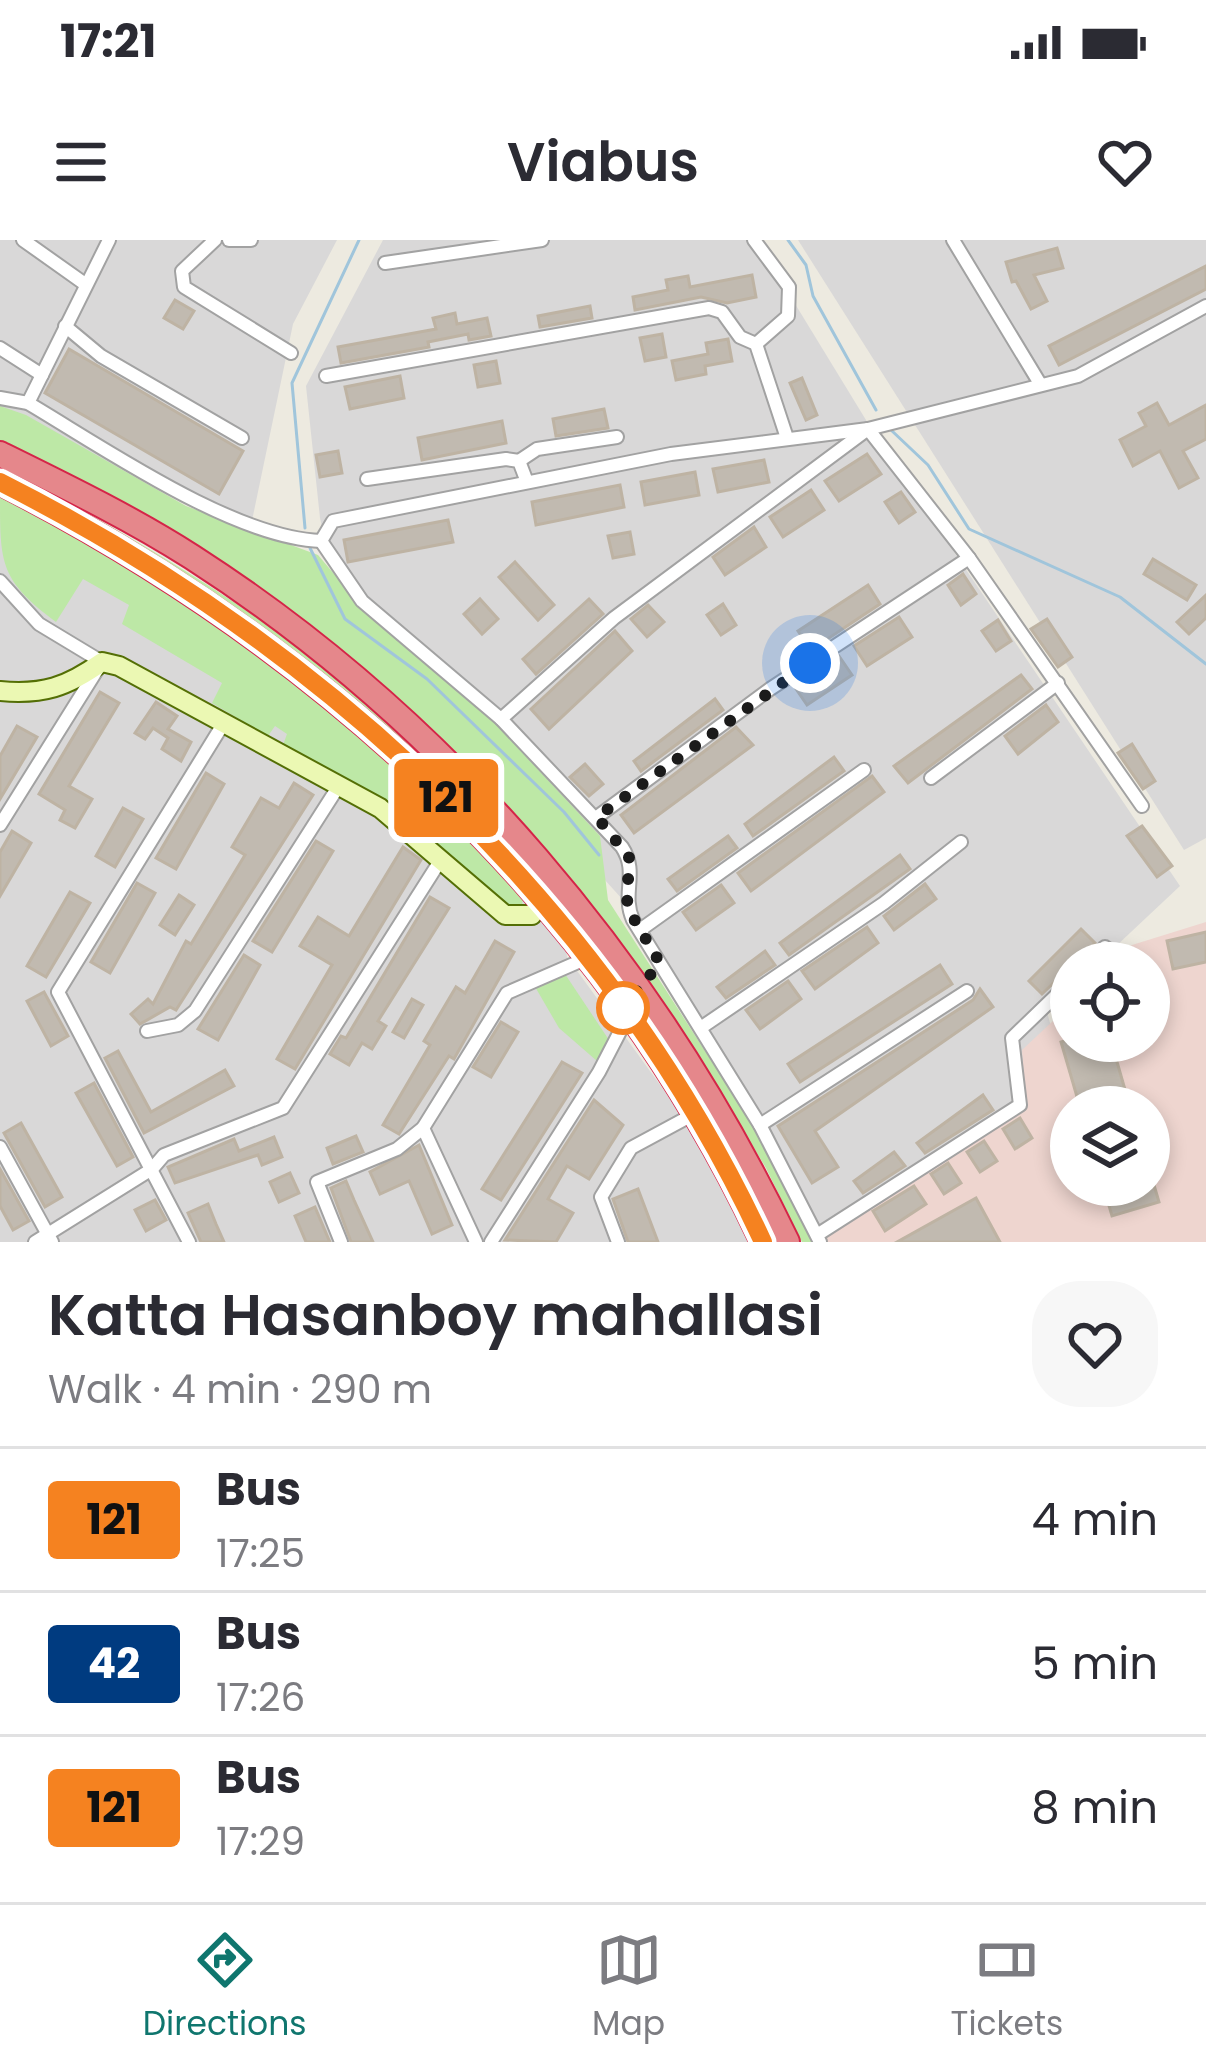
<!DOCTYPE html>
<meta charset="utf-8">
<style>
:root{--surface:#fff;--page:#f7f7f7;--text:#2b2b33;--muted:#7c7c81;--line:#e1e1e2;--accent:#0f766e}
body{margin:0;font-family:Poppins,sans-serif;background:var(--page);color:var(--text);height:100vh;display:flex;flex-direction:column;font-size:45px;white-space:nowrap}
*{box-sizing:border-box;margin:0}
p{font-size:39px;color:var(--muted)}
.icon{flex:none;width:66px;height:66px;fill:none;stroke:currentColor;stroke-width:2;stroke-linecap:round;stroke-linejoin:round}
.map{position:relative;height:1002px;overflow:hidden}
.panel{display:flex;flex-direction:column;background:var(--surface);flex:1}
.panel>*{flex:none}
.badge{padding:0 24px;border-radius:9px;font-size:42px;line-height:78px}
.buttons{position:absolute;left:1050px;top:702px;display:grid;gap:24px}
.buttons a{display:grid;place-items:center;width:120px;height:120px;border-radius:50%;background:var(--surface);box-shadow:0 6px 18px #0003;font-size:60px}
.you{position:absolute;width:60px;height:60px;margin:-30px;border:9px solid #fff;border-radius:50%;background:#1a73e8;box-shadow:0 0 0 18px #1a73e833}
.map>.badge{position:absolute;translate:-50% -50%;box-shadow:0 0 0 6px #fff}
.round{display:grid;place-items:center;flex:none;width:126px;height:126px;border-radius:48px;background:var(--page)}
.summary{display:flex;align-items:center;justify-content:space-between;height:204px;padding:0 48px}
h1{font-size:57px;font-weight:600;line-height:90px}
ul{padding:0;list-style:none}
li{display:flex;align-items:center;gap:36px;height:144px;padding:0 48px;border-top:3px solid var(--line)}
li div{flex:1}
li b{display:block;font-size:45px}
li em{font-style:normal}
li .badge{min-width:132px;font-weight:700;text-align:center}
.status{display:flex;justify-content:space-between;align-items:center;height:84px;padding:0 60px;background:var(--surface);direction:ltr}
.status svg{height:33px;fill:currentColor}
header{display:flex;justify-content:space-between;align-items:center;height:156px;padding:0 48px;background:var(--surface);font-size:54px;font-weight:600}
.tabs{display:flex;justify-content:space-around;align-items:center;height:168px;border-top:3px solid var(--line);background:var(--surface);font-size:33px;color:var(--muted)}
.tabs a{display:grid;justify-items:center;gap:6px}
.tabs .active{color:var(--accent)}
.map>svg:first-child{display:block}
.residential{fill:#d9d8d8}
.commercial{fill:#eed5cf;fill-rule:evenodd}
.grass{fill:#bde8a6}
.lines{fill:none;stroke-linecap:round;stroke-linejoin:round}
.stream{stroke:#a0c5db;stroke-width:3}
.building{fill:#c1bab0;stroke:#beb3a3;stroke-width:3}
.street-casing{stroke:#a2a2a2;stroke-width:16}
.secondary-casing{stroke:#546f05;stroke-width:22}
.highway-casing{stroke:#d42548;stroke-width:28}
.street{stroke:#fff;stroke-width:12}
.secondary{stroke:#ebf8b3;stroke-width:18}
.highway{stroke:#e5878b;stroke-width:24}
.line-casing{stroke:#fff;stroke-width:27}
.line{stroke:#f58220;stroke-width:18}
.walk{stroke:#1b1b1b;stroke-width:12;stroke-dasharray:0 21.6}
.stop-dot{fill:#fff;stroke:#f58220;stroke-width:6}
</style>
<div class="status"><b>17:21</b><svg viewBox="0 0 49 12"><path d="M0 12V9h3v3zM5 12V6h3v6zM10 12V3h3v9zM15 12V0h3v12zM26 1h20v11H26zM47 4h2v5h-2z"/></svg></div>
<header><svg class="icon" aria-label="menu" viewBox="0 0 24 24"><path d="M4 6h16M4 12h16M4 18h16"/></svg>Viabus<svg class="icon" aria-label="heart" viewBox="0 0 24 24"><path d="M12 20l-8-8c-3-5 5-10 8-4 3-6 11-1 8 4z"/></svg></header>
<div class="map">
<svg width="1206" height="1002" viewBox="0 0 1206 1002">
<rect width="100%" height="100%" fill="#edeae0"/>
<!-- residential -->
<g class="residential">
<polygon points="0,0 337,0 293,84 249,295 0,167"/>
<polygon points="383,0 756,0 877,198 1180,646 1098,723 1071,723 1071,749 1047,772 1073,867 1071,945 1106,1002 811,1002 642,681 333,339 320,278 306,146"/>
<polygon points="798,0 1206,0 1206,598 1184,610"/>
<polygon points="0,244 564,690 567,717 682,875 749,1002 0,1002"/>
</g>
<!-- commercial -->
<path class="commercial" d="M1206 682V1002H827L823 994 1026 867 1022 810 1071 764V801H1149V723H1113L1132 705ZM1071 867H1149V945H1071Z"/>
<!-- grass -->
<g class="grass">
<polygon points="0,166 26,175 186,266 318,315 362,367 491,479 600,596 608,660 750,881 812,1002 802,1002 766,928 699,817 592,671 336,415 0,205"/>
<path d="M0 227C211 334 444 485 574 687L238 372 167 322 0 234Z"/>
<path d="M0 256C60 287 123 315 178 353 305 442 417 545 523 657L522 665 504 664 386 561 283 505 287 494 275 486 268 496 212 463 222 443 122 384 129 365 83 339 56 382C0 340 0 324 0 256Z"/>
<polygon points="565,734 609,800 597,821 559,788 534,745"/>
</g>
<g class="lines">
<!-- stream -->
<g class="stream">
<polyline points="788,0 806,25 813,56 876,170"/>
<polyline points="891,190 928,225 969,289 1120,357 1206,424"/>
<polyline points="305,288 292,143 359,0"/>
<polyline points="310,308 345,379 427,439 564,572 599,615"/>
</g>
</g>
<!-- building -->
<g class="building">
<polygon points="1057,8 1063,28 1034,35 1047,61 1031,69 1016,41 1012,42 1006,22"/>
<polygon points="1206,26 1206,49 1059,125 1049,106"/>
<polygon points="752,35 756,57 727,63 701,57 635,70 633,57 668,50 666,40 688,36 690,47"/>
<polygon points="175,60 194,71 183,89 164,78"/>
<polygon points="590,66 592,78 540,87 538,76"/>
<polygon points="455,73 457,84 487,78 491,96 469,100 468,94 428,102 429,107 341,123 338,107 436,89 433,78"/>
<polygon points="662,94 666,117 645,121 640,98"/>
<polygon points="728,99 732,121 705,126 706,134 676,140 672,121 708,114 706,103"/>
<polygon points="69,109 243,211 219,254 45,153"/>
<polygon points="496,121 500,143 478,147 474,125"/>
<polygon points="400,136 404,158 350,169 345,147"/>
<polygon points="802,138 817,175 806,180 790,143"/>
<polygon points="1157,163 1169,185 1206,165 1206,199 1183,211 1198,238 1179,248 1160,211 1133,226 1120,200 1146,186 1139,173"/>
<polygon points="604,169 608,188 556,196 553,179"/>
<polygon points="502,181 506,203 422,220 418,198"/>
<polygon points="338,211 342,233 320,237 316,215"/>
<polygon points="867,214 881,234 839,261 825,241"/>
<polygon points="764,220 769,242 718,252 713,229"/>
<polygon points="695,232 699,255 645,265 641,242"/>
<polygon points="620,245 624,267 536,285 532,262"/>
<polygon points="811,250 824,270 783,297 770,277"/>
<polygon points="901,252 915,272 899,283 885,262"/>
<polygon points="448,280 453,302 348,322 344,300"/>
<polygon points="754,287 766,307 725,335 713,317"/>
<polygon points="630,292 634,314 613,318 608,296"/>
<polygon points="1153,319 1196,345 1187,360 1144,334"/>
<polygon points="515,322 554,365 538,380 499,337"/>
<polygon points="963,334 976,354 961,365 948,345"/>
<polygon points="868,345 880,364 811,410 798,391"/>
<polygon points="1206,355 1206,378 1189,394 1177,382"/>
<polygon points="480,359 498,379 482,394 464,374"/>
<polygon points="589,359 603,374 536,434 523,419"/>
<polygon points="723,364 736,385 721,395 707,375"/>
<polygon points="648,365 664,382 647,397 631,379"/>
<polygon points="899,377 912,397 867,426 854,406"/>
<polygon points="1047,379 1072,417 1058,427 1031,389"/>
<polygon points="998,380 1011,401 996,411 982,391"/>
<polygon points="615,391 632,411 549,489 531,469"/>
<polygon points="839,416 852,435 807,465 794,446"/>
<polygon points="1021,435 1032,449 908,543 894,526"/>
<polygon points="100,452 119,463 69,546 92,559 75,588 60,580 65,570 39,554"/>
<polygon points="715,459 723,470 641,531 634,521"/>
<polygon points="156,462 177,476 168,489 191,502 181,521 162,509 168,498 153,488 145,499 135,493"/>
<polygon points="1046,465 1058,482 1018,514 1005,496"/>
<polygon points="17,486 37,497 0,559 0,516"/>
<polygon points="736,487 753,505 634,593 621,575"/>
<polygon points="1132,504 1155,541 1143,549 1118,513"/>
<polygon points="834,517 844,531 753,596 745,584"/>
<polygon points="585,524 603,544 589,556 570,537"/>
<polygon points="206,533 224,544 176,629 156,618"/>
<polygon points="872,536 884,552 751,651 738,633"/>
<polygon points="294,543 313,555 176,770 170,767 140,784 131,774 148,759 153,764 186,701 191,704 245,615 232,607 261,558 279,568"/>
<polygon points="123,568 143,579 115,627 96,616"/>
<polygon points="1142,586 1172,626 1157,637 1127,596"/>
<polygon points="12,591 31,603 0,656 0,612"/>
<polygon points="728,596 737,608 677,651 668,639"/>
<polygon points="316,601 333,611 272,712 253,701"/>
<polygon points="403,607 421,620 295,829 277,819 332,725 300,706 318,677 349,696"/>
<polygon points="900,615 910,629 789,715 780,703"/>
<polygon points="137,643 155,653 110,733 91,722"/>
<polygon points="925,644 936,659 894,690 884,676"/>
<polygon points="721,645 734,663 696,690 683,672"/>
<polygon points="70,652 90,663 46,737 27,726"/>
<polygon points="179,655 194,665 175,695 160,685"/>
<polygon points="430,657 449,668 378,781 386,786 372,809 362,803 349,825 330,814 341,796 346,798"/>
<polygon points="867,687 878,703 815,749 802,731"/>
<polygon points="1081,689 1095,703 1042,754 1029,741"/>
<polygon points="1206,692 1206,722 1173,729 1167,701"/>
<polygon points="495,701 514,712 454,819 449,816 399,894 383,885 430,805 424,801 456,747 465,753"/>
<polygon points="765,711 775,725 726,758 717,747"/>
<polygon points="244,715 260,725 218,800 198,789"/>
<polygon points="940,725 952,744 800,842 788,824"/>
<polygon points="788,741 801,759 760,789 746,770"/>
<polygon points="980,749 993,767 815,891 838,927 812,943 778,886 973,760"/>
<polygon points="44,752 68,796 51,806 27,761"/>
<polygon points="412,759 423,765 404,798 393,792"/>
<polygon points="501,782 518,792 491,837 473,827"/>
<polygon points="1071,799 1111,801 1130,867 1080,867 1061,802"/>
<polygon points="118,811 151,872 225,830 234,846 144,893 105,818"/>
<polygon points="562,822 582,833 501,960 482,949"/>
<polygon points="94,843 133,917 117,926 76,853"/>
<polygon points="983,855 993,870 925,913 917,903"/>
<polygon points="594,860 623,885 589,939 567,926 548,959 573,973 556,1002 505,1000"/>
<polygon points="1020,878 1032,898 1015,909 1003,889"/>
<polygon points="21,883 62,957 45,967 4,893"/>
<polygon points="356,896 363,912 333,924 327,908"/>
<polygon points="274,897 282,917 262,925 258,915 175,943 168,927 234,899 239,911"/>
<polygon points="984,901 997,921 980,932 967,912"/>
<polygon points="419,905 452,985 432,994 409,941 380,954 370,932"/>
<polygon points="894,912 905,926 863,953 854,941"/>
<polygon points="948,923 961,943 944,954 931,934"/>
<polygon points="0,929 29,981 13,990 0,966"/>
<polygon points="290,933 299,953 279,962 270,942"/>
<polygon points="346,941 354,960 373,1002 351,1002 331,948"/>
<polygon points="1103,945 1154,945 1159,962 1112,976"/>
<polygon points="914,946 926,964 885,991 873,971"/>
<polygon points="638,949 658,1002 628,1002 613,959"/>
<polygon points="976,958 1000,1002 897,1002"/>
<polygon points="155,960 166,980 146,991 135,970"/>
<polygon points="208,964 216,984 224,1002 201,1002 188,973"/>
<polygon points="315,967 329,1000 330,1002 306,1002 295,976"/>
</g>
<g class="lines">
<defs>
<g id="street">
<polyline points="23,0 85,44"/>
<polyline points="215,0 182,31 184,47 291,113"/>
<polyline points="229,0 251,0"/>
<polyline points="754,0 789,47 788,76 756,104"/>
<polyline points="953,0 1039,142"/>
<polyline points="385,23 542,0"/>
<polyline points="65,86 101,116 242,198"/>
<polyline points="0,108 42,135"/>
<polyline points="326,136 709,68 722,72 740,97 756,104 787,198"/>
<path d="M0 158 28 163C104 208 234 298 321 301"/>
<polyline points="28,163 109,0"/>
<polyline points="519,221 537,209 617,197"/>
<polyline points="367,239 506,219 519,221 527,242"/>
<polyline points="0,341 39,384 102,422 0,585"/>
<polyline points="501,479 614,378 868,189 969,318 1142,566"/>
<polyline points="931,538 1058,443"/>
<polyline points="597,577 770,449 969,318"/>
<polyline points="640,690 864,530"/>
<polyline points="1089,723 1105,707"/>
<polyline points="702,787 884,663 961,602"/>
<polyline points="147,791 178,785 195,771 340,544"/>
<polyline points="760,885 967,751"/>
<polyline points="423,888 476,1002"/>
<polyline points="0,907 52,1002"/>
<polyline points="817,995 1020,865 1012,798 1071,741"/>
<polyline points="35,1002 152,929 164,915 283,868 440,621"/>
<polyline points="189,1002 58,752 225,481"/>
<polyline points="341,1002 317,942 397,909 423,888 507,753 585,719"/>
<polyline points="491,1002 599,832 628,776"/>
<polyline points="618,1002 601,957 631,908 694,874"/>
<path d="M820 1002 760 885 633 680C621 653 639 633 622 607L501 479 362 361 321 301 333 281 671 214 868 189 1078 136 1206 66"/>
</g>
<path id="secondary" d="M0 451C43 455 67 447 102 422L119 426 380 568 505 675H532L541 662"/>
<g id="highway">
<path d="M0 214C65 246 131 278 192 317 450 483 655 727 787 1002"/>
<path d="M0 242C327 409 606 666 763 1002"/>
</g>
</defs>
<!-- street casing -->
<use href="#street" class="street-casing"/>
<!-- secondary casing -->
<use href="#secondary" class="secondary-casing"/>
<!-- highway casing -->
<use href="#highway" class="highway-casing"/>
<!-- street -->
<use href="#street" class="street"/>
<!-- secondary -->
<use href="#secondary" class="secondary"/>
<!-- highway -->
<use href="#highway" class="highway"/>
</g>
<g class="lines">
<defs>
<path id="line" d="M0 242C325 406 608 668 763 1002"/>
</defs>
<!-- line casing -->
<use href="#line" class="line-casing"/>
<!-- line -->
<use href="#line" class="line"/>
<!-- walk -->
<polyline class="walk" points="623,768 660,723 627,667 629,617 597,577 810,423"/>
</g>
<!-- markers -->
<circle class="stop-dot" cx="623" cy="768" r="24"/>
</svg>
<div class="buttons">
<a><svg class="icon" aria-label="locate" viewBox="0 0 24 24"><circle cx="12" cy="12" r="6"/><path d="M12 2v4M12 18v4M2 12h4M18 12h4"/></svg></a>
<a><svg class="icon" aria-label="layers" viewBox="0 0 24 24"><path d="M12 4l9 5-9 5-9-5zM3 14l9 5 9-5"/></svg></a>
</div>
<div class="you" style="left:810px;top:423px"></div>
<b class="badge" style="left:446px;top:558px;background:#f58220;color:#111">121</b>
</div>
<section class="panel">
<div class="summary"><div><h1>Katta Hasanboy mahallasi</h1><p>Walk · 4 min · 290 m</p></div><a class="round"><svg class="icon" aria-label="heart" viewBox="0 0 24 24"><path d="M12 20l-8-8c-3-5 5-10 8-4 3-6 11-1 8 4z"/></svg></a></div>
<ul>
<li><span class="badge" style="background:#f58220;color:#111">121</span><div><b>Bus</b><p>17:25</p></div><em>4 min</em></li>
<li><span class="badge" style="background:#003b80;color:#fff">42</span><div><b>Bus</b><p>17:26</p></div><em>5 min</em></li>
<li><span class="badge" style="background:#f58220;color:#111">121</span><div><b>Bus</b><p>17:29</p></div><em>8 min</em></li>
</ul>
</section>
<nav class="tabs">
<a class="active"><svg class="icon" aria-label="directions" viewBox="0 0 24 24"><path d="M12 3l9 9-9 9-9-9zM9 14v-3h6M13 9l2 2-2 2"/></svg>Directions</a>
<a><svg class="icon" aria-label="map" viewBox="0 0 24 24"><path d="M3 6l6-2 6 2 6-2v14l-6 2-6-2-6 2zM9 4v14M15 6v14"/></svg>Map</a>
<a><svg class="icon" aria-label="tickets" viewBox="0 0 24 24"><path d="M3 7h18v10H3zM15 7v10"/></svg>Tickets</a>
</nav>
